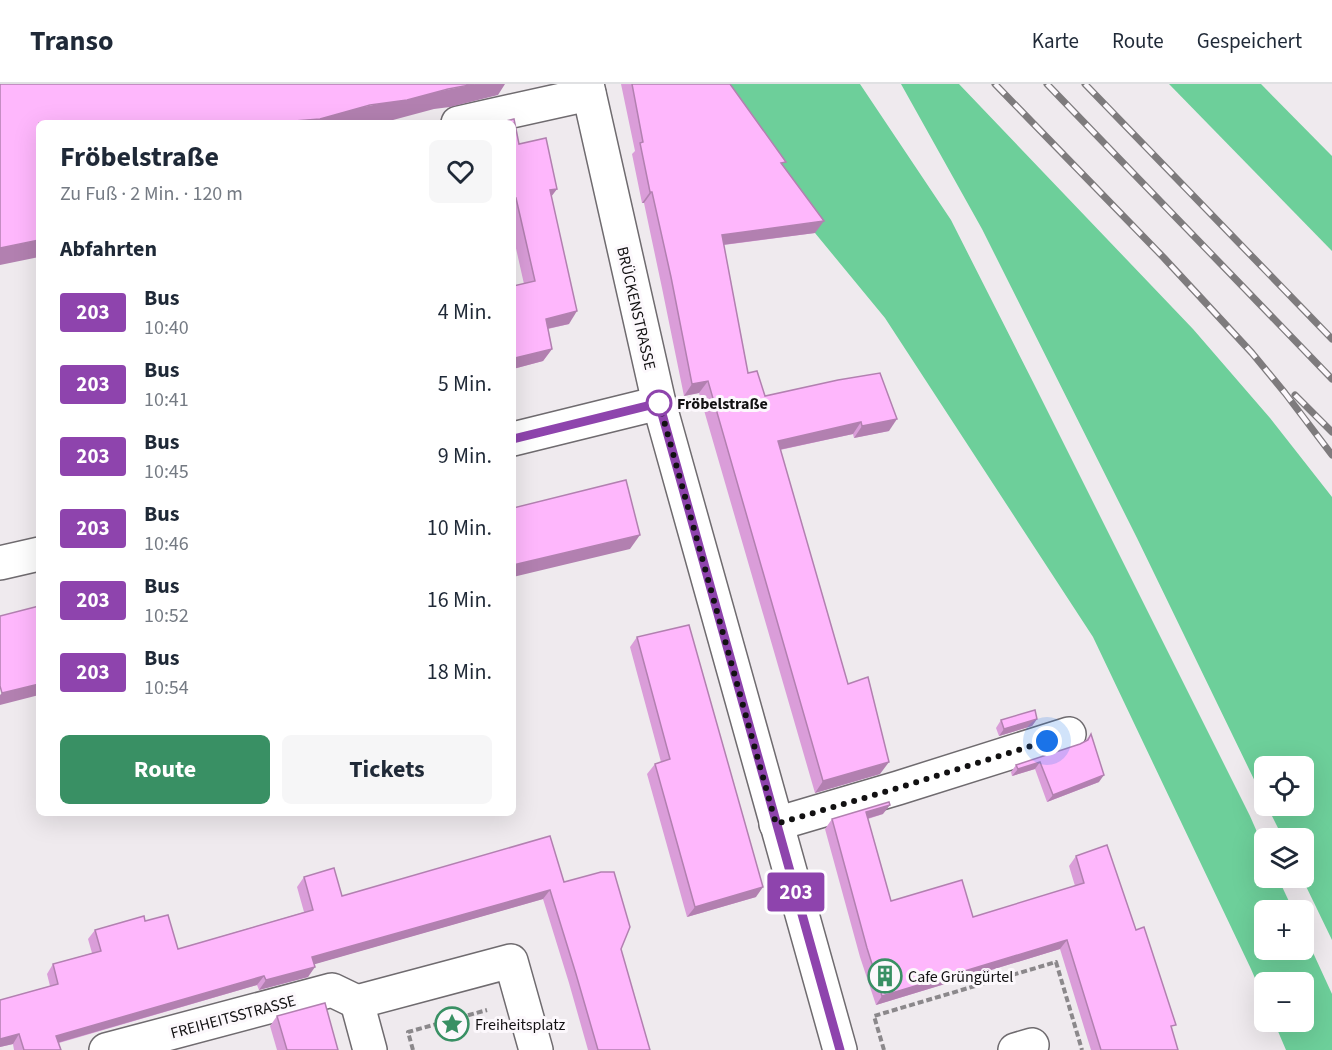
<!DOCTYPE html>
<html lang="de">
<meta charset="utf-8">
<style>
:root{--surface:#fff;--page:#f6f6f7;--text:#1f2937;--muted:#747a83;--line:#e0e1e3;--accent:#399064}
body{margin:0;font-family:"Source Sans 3",sans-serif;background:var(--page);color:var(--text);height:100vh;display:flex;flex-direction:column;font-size:22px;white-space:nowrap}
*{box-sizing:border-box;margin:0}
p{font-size:20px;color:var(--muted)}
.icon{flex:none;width:33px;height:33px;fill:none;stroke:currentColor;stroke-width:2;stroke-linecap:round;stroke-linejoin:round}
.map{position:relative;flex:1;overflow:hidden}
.details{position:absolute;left:36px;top:36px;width:480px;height:696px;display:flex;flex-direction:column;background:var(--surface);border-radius:9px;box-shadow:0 6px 24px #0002}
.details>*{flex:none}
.badge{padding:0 12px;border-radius:4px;font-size:21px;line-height:39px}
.buttons{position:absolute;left:1254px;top:672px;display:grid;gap:12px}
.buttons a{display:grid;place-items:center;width:60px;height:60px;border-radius:9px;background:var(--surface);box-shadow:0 6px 24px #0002;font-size:30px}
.you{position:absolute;width:30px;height:30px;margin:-15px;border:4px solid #fff;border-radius:50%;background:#1a73e8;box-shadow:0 0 0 9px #1a73e833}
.map>.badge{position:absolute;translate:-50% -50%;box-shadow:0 0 0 3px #fff}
h2{padding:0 24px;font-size:22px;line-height:54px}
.round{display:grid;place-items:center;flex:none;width:63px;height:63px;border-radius:9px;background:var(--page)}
.overview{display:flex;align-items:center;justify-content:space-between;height:102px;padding:0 24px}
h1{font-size:28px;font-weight:700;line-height:45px}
.button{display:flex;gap:12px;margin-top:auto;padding:12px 24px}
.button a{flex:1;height:69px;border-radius:9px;background:var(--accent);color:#fff;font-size:24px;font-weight:700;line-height:69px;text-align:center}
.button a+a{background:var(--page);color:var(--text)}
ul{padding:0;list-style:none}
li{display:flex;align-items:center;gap:18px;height:72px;padding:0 24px}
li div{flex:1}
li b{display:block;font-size:22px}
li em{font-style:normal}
li .badge{min-width:66px;font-weight:700;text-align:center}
header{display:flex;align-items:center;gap:36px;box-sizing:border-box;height:84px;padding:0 30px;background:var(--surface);border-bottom:2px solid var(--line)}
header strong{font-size:28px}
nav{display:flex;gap:33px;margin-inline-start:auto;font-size:21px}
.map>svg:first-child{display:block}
.forest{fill:#6dcf9a}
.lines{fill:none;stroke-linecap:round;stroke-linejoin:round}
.minor-casing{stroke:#6f6b6f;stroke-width:36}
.path{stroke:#8b888b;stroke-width:4;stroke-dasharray:6 3;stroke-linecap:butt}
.minor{stroke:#fff;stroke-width:33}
.rail-casing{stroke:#7e7b7d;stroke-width:7}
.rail{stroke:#fcf8fc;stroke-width:4.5;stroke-dasharray:14;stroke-linecap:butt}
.wall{fill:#da9dd9}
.shaded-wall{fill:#b280b0}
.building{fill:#feb7fc;stroke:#b280b0;stroke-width:1.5}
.line-casing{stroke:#fff;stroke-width:14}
.line{stroke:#8e44ad;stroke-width:9}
.walk{stroke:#121112;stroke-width:6;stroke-dasharray:0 10.8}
.stop-dot{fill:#fff;stroke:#8e44ad;stroke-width:3}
.labels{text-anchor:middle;stroke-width:6;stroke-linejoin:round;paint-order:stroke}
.street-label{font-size:16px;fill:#121112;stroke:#fcf8fc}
.stop-label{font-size:16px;font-weight:bold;fill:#121112;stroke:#fcf8fc;text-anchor:start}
.poi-label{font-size:16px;fill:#121112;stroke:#fcf8fc;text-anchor:start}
</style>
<header>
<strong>Transo</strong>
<nav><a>Karte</a><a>Route</a><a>Gespeichert</a></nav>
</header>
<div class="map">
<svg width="1332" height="966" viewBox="0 0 1332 966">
<rect width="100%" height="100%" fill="#efeaee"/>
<!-- forest -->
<g class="forest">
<polygon points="714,0 860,0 951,136 1033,298 1250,732 1264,764 1264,794 1278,794 1293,826 1264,826 1264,866 1304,866 1304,849 1332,910 1332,966 1286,966 1274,938 1304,938 1304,898 1264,898 1264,915 1251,885 1093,553 885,234 815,149"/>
<polygon points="901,0 959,0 1193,245 1270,334 1332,413 1332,856 1302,794 1304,794 1304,754 1283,754 1267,722 1304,722 1304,682 1264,682 1264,716 1137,454 982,145"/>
<polygon points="1169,0 1261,0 1332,72 1332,167"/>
</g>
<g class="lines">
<defs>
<g id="minor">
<polyline points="587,0 659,319 840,966"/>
<polyline points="458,39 589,10"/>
<polyline points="513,355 659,319"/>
<polyline points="0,479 39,470"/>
<polyline points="776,740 898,704 1069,650"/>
<polyline points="357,918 511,877 536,966"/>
<polyline points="357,918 370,966"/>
<polyline points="106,966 332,906 357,918"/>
<polyline points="1015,966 1032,961"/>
</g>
</defs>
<!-- minor casing -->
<use href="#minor" class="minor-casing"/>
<!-- path -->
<g class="path">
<polyline points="413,966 408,948 487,926"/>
<polyline points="884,966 874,932 1056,878 1082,966"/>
</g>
<!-- minor -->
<use href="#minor" class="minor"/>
<defs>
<g id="rail">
<polyline points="995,0 1164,174 1252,269 1285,309 1332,371"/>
<polyline points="1047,0 1332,295"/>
<polyline points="1085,0 1332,255"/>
<polyline points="1295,311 1332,348"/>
</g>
</defs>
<!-- rail casing -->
<use href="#rail" class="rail-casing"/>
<!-- rail -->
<use href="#rail" class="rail"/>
</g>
<!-- wall -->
<g class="wall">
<polygon points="621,0 730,0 783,82 815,149 724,161 748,289 765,312 838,296 889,347 854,354 853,350 780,366 848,600 880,690 815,709 699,309 684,312 662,204 644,119 642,119 632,70 635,67"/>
<polygon points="513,39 519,60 557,105 551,112 569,240 548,245 552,265 543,277 513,285 513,202 524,200 513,151"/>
<polygon points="637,553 756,813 687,833 647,690 655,680 661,678 630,563"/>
<polygon points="1037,635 1032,642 999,652 996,644 1001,636"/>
<polygon points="1091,650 1099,698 1047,718 1035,685 1012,692 1011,688 1016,681 1080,660 1086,656"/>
<polygon points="883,730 868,735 891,817 973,833 1075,802 1069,782 1076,772 1136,846 1172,946 1178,966 1091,966 1060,865 876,921 860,873 825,745 832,735"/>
<polygon points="304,793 342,812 564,798 621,865 650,966 588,966 569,899 543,815 314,880 308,893 259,906 257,901 59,959 61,966 14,966 13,960 0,963 0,916 50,902 47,890 53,880 92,869 88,855 95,846 145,837 178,865 304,828 297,803"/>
<polygon points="277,932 338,966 277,966 270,942"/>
</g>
<!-- shaded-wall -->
<g class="shaded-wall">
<polygon points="475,0 505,0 498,11 450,23 434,25 393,36 373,39 286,39"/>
<polygon points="557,105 548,117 550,106"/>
<polygon points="650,108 652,108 644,119 642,119"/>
<polygon points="824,137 815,149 714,162 722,151"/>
<polygon points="39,156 39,173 0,181 0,164"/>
<polygon points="577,227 569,240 537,247 546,235"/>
<polygon points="552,265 543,277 513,285 513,277 515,274"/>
<polygon points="708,297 699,309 684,312 692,300"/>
<polygon points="897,335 889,347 854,354 862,342"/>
<polygon points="861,338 853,350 769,368 778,357"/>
<polygon points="640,451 630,465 513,493 513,481"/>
<polygon points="39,600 39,611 0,621 0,611 2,609"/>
<polygon points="1037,635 1032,642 999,652 1004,645"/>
<polygon points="889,678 880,690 815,709 823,697"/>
<polygon points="1040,678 1035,685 1012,692 1018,685"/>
<polygon points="1104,691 1099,698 1047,718 1053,711"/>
<polygon points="890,721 883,730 859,737 866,728"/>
<polygon points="763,803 756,813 687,833 695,823"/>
<polygon points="550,806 543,815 305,883 312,873"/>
<polygon points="1067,856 1060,865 876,921 882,912"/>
<polygon points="315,883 308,893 259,906 266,896"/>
<polygon points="264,892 257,901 50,961 56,952"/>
<polygon points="19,950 13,960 0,963 0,955"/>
</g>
<!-- building -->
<g class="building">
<polygon points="0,0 475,0 448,5 407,16 370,21 320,35 294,37 286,39 39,39 39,156 0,164"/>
<polygon points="632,0 730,0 786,78 781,79 824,137 722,151 748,289 757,287 765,312 838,296 880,289 897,335 862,342 861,338 778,357 848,600 868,593 889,678 823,697 708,297 692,300 671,193 652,108 650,108 640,59 643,58"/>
<polygon points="514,35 519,60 546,54 557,105 550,106 577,227 546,235 552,265 515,274 513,269 513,202 535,197 516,114 513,115 513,39 497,39"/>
<polygon points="626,396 640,451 513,481 513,424"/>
<polygon points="39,522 39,600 2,609 0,602 0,532"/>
<polygon points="689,541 763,803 695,823 655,680 670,675 637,553"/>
<polygon points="1035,626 1037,635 1004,645 1001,636"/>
<polygon points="1091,650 1104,691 1053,711 1040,678 1018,685 1016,681 1080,660 1088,656"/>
<polygon points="889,718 890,721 866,728 891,817 962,796 973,833 1084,799 1076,772 1107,761 1136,846 1144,843 1176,941 1171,942 1178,966 1101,966 1067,856 882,912 867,864 832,735"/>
<polygon points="550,752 564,798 601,788 614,788 630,843 621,865 650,966 598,966 576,890 550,806 312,873 315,883 266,896 264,892 56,952 61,966 24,966 19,950 0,955 0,916 58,900 53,880 101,867 95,846 144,832 145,837 168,831 178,865 313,826 304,793 334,784 342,812"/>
<polygon points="325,919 338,966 287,966 277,932"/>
</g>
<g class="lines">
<defs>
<polyline id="line" points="513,355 659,319 840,966"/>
</defs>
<!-- line casing -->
<use href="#line" class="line-casing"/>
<!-- line -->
<use href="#line" class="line"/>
<!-- walk -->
<polyline class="walk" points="659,319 776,740 898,704 1047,657"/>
</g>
<!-- icons -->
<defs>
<symbol id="building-ring" viewBox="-11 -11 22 22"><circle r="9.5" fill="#fcf8fc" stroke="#399064" stroke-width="1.5"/><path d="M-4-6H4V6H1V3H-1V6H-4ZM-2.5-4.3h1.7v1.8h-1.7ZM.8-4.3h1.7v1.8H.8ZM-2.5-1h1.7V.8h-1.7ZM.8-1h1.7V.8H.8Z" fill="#399064"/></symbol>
<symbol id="sight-ring" viewBox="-11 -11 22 22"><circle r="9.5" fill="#fcf8fc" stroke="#399064" stroke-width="1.5"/><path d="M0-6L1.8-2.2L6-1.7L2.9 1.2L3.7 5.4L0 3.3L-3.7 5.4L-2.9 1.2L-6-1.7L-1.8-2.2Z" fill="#399064"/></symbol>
</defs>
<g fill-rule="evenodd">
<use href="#building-ring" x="866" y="873" width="38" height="38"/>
<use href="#sight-ring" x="433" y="921" width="38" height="38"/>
</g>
<!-- markers -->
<circle class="stop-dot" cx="659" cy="319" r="12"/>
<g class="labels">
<!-- street labels -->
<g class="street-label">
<text transform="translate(637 224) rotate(77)" y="6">BRÜCKENSTRASSE</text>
<text transform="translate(233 932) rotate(-15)" y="6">FREIHEITSSTRASSE</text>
</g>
<!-- stop labels -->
<g class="stop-label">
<text x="677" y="325">Fröbelstraße</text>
</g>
<!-- poi labels -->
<g class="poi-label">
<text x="908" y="898">Cafe Grüngürtel</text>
<text x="475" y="946">Freiheitsplatz</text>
</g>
</g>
</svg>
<div class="buttons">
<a><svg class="icon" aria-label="locate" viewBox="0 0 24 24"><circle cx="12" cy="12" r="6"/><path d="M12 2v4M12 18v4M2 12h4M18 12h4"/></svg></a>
<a><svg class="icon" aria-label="layers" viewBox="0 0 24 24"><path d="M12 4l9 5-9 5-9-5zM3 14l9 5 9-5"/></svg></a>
<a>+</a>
<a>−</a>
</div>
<div class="you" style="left:1047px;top:657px"></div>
<b class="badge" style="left:796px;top:808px;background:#8e44ad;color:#fff">203</b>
<section class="details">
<div class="overview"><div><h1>Fröbelstraße</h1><p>Zu Fuß · 2 Min. · 120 m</p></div><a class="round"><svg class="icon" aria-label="heart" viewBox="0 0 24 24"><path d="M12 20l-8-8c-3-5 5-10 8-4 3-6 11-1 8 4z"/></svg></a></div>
<h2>Abfahrten</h2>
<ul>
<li><span class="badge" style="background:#8e44ad;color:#fff">203</span><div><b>Bus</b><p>10:40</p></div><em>4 Min.</em></li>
<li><span class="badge" style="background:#8e44ad;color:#fff">203</span><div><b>Bus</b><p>10:41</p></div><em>5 Min.</em></li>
<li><span class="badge" style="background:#8e44ad;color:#fff">203</span><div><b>Bus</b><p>10:45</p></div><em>9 Min.</em></li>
<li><span class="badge" style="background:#8e44ad;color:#fff">203</span><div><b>Bus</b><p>10:46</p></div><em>10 Min.</em></li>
<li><span class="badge" style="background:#8e44ad;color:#fff">203</span><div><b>Bus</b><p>10:52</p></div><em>16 Min.</em></li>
<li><span class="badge" style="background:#8e44ad;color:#fff">203</span><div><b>Bus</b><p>10:54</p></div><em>18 Min.</em></li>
</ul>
<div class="button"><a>Route</a><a>Tickets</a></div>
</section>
</div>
